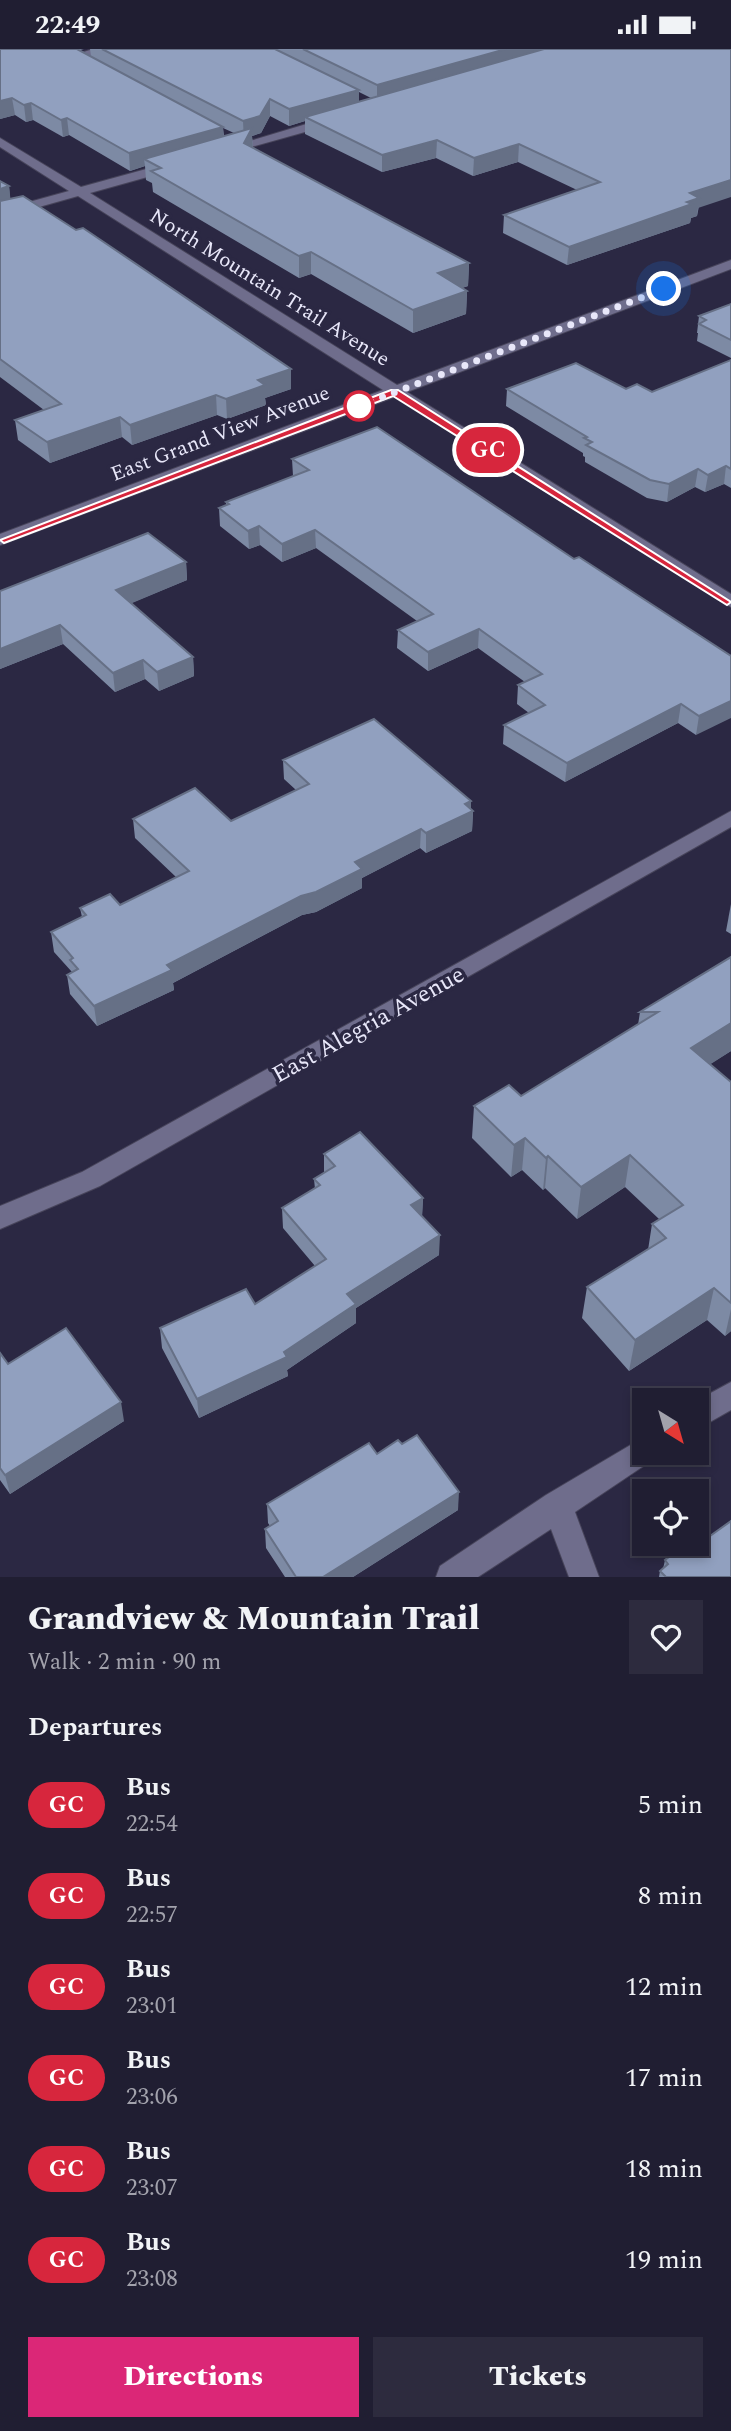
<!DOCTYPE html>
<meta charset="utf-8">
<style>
:root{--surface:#201e32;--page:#2d2b3e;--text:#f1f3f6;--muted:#a2a2ac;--line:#3d3c4d;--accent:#db2777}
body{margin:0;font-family:Spectral,serif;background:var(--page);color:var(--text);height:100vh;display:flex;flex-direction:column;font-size:26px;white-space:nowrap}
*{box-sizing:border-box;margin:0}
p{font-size:23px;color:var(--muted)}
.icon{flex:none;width:38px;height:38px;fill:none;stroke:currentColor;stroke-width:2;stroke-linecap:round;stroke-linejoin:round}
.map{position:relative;height:1528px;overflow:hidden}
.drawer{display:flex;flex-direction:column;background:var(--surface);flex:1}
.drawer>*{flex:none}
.badge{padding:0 14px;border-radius:23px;font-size:24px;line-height:46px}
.needle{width:46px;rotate:143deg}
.buttons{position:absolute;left:632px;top:1339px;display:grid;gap:14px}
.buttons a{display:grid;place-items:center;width:77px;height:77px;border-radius:0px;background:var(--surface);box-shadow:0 4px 10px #0003,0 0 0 2px var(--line);font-size:35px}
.you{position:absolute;width:35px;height:35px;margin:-18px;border:5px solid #fff;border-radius:50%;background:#1a73e8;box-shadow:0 0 0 10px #1a73e833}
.map>.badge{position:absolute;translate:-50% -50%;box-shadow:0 0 0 4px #fff}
h2{padding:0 28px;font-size:26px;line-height:63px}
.round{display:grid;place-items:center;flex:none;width:74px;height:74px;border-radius:0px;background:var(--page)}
.head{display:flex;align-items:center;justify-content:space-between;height:119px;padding:0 28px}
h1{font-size:33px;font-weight:800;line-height:52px}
.action{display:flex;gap:14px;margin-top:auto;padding:14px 28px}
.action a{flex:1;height:80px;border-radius:0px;background:var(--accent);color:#fff;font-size:28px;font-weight:800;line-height:80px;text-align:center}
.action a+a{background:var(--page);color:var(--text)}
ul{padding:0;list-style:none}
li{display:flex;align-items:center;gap:21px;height:91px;padding:0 28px}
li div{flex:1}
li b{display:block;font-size:26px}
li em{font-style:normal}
li .badge{min-width:77px;font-weight:700;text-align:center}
.status{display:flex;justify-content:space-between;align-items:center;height:49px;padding:0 35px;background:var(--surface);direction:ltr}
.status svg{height:19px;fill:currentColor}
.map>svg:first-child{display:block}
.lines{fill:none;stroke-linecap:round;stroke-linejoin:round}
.minor-casing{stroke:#47445a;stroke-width:2}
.minor{fill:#6f6d8c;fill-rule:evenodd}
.wall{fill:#7d8aa4;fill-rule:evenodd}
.shaded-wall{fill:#667086}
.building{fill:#91a0bf;stroke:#667086;stroke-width:2}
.line{fill:#d7263d;stroke:#fff;stroke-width:2}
.walk{stroke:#e8e7f9;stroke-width:7;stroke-dasharray:0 12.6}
.stop-dot{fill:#fff;stroke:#d7263d;stroke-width:3.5}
.labels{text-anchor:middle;stroke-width:7;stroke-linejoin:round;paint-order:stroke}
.far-street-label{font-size:21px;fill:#e8e7f9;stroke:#2b2843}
.street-label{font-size:24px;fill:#e8e7f9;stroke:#2b2843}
</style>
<div class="status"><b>22:49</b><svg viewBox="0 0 49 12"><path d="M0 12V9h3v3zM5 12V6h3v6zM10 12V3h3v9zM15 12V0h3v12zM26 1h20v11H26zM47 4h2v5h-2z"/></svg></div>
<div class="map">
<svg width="731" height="1528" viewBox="0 0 731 1528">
<rect width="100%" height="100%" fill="#2b2843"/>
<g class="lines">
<defs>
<g id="minor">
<polygon points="93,0 113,0 84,9 95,16 89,19 68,8"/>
<polygon points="333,67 339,71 337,74 226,105 220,101"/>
<polygon points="0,89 81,138 168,114 176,114 176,120 90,144 397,336 731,211 731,220 407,343 731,545 731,558 394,348 0,496 0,485 383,341 78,147 0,169 0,161 69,142 0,98"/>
<polygon points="731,762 731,778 100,1137 0,1180 0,1157 82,1123"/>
<polygon points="731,1333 731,1361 696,1381 696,1352"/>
<polygon points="644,1388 644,1404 658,1404 654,1410 575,1463 599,1528 569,1528 551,1480 478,1528 436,1528 440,1517 546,1446"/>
</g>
</defs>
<!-- minor casing -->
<use href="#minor" class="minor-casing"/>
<!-- minor -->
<use href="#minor" class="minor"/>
</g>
<!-- wall -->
<g class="wall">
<path d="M0 0H84L80 1 91 7 90 0H731L697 167 691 169 690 174 567 216 503 184 504 166 577 141 518 113 473 127 436 109 382 123 305 85V72L289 77 270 67 261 84 252 87 253 99 469 214 468 237 462 239 467 242 466 265 413 284 311 225 299 229 153 143 152 134 146 131 145 117 130 122 69 86 63 88 33 71 26 73 15 66 0 70ZM359 43 371 49 359 53ZM223 79 234 84 224 87Z"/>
<polygon points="0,132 9,137 10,150 76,181 291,320 291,340 265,349 266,356 227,370 217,366 132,396 122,388 50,414 18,391 15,371 44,361 0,328"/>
<polygon points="731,255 731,309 697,292 698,284 697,284 699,267"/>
<polygon points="731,311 731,439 724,435 705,443 695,438 667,453 647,449 585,413 585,408 583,407 583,404 506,357 507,340 626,340 652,343"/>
<polygon points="292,410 574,510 731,607 696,686 678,674 565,733 503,695 504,676 529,664 517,655 518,636 525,633 478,599 428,622 397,599 398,581 417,572 316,499 282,513 260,496 249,500 220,477 219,459 226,456 226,453 293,427"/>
<polygon points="186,513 187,531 131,554 193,608 194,627 159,642 145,630 115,643 63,595 0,620 0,542"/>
<polygon points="283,711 471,761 473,762 472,782 426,804 420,799 362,829 362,839 316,863 302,866 173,934 174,941 97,977 70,945 67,926 72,923 54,903 51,883 82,868 80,859 120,856 176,828 135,789 133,770 231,772 296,741 284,730"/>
<polygon points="731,855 731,885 726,882"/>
<polygon points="731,908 731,1002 710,1015 731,1033 731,1282 725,1287 707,1271 629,1322 582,1269 587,1238 648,1201 652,1175 659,1170 625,1138 577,1170 545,1139 543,1141 522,1121 511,1128 472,1089 474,1057 521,1047 638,976 640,963"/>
<polygon points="324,1105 423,1149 422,1167 439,1206 356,1259 356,1274 287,1321 288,1327 199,1369 162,1299 160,1279 255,1255 315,1217 283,1179 282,1159 315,1140 314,1130 324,1124"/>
<polygon points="0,1304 8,1315 124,1372 10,1445 0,1431"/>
<polygon points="377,1405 458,1461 353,1528 285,1528 266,1499 265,1480 270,1477 268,1474 267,1455"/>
<polygon points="703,1492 731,1528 659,1528 660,1522 663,1520 665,1511"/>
</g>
<!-- shaded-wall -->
<g class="shaded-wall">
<polygon points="506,0 562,0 377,52 377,36"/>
<polygon points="359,41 359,57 305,68 305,72 289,77 289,60"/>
<polygon points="12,49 15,66 0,70 0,52"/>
<polygon points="270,50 270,67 261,84 252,87 253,100 245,115 243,72"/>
<polygon points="31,54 33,71 26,73 24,56"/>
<polygon points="67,69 69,86 63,88 61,71"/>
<polygon points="223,78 224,95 144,110 145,117 130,122 129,104"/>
<polygon points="437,91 436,109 382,123 382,106"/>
<polygon points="519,95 518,113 473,127 474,109"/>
<polygon points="731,131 731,148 698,159 697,167 691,169 690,174 567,216 569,198 690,144"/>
<polygon points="0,133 9,137 11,155 0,159"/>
<polygon points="311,203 311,225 299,229 299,207"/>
<polygon points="469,214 468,237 437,247 438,224"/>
<polygon points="467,242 466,265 413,284 413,261"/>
<polygon points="291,320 291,340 265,349 266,356 227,370 226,350 258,331"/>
<polygon points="216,346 217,366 132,396 130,376"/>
<polygon points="120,368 122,388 50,414 47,393"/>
<polygon points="726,417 724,435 705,443 708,426"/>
<polygon points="698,420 695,438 667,453 669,435"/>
<polygon points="259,477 260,496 249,500 248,482"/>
<polygon points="315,481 316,499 282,513 282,495"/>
<polygon points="186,513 187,531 118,560 116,541"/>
<polygon points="60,576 63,595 0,620 0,600"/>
<polygon points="479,580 478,599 428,622 428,603"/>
<polygon points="193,608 194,627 159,642 157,623"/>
<polygon points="143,611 145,630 115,643 113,624"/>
<polygon points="731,652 731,669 696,686 699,667"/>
<polygon points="681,655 678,674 565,733 567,714"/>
<polygon points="471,752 471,763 473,762 472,782 426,804 426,784 465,755"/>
<polygon points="421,780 420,799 362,829 362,839 316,863 302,866 173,934 174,941 97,977 94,957 355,813"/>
<polygon points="731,974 731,1002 686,1031 691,999"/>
<polygon points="525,1089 522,1121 511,1128 514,1096"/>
<polygon points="630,1106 625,1138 577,1170 581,1138"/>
<polygon points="548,1107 545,1139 543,1141 546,1109"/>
<polygon points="423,1149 422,1168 411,1156"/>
<polygon points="440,1186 439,1206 356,1259 356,1274 287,1321 288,1327 199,1369 197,1350 284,1303 347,1245"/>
<polygon points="714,1239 707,1271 629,1322 635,1291"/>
<polygon points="731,1260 731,1282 725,1287"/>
<polygon points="121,1353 124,1372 10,1445 5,1426"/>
<polygon points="459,1443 458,1461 353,1528 323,1528"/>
</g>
<!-- building -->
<g class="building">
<polygon points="0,0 77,0 223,78 129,104 67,69 61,71 31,54 24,56 12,49 0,52"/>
<polygon points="102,0 275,0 359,41 289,60 270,50 260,67 243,72"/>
<polygon points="303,0 506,0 377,36"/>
<polygon points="544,0 731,0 731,131 690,144 699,149 687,153 692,155 569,198 504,166 600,133 519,95 474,109 437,91 382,106 305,68"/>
<polygon points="252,79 244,94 469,214 438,224 467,242 413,261 311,203 299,207 151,122 161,119 144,110"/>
<polygon points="0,132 9,137 0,140"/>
<polygon points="23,147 76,181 83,179 291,320 258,331 265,336 226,350 216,346 130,376 120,368 47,393 15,371 61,355 0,310 0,152"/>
<polygon points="731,255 731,291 699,275 706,271 699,267"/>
<polygon points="731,311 731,420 726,417 708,426 698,420 669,435 650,431 586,396 592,393 584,389 587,388 507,340 576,314 626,340 637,335 652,343"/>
<polygon points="377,378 574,510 579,508 731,607 731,652 699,667 681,655 567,714 504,676 545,656 518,636 542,625 479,580 428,603 398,581 433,565 315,481 282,495 259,477 248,482 219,459 229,455 226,453 309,421 292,410"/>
<polygon points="148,484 186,513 116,541 193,608 157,623 143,611 113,624 60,576 0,600 0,542"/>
<polygon points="374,670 471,752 465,755 473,762 426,784 421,780 355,813 362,820 316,843 301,847 167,916 172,921 94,957 67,926 78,920 70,911 73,909 51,883 86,866 80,859 110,845 120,856 189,822 133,770 195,739 231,772 309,735 283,711"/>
<polygon points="731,908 731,974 691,999 731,1033 731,1254 714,1239 635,1291 587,1238 666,1189 652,1175 683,1156 630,1106 581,1138 548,1107 546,1109 525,1089 514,1096 474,1057 509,1036 521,1047 658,963 640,963"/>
<polygon points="360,1083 423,1149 411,1156 440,1186 347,1245 356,1255 284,1303 287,1308 197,1350 160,1279 246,1240 255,1255 326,1210 282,1159 320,1136 314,1130 335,1117 324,1105"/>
<polygon points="66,1279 121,1353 5,1426 0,1419 0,1304 8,1315"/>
<polygon points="417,1386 459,1443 323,1528 296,1528 265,1480 278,1472 267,1455 369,1394 377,1405 398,1391 402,1395"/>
<polygon points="731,1472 731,1528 666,1528 660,1522 668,1515 665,1511 688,1494 696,1494 696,1489 698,1487 703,1492"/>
</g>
<!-- line -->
<polygon class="line" points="391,341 398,341 731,553 727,556 393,347 4,494 0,491"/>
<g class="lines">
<!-- walk -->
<polyline class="walk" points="359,357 664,240"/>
</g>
<!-- markers -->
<circle class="stop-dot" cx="359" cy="357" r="14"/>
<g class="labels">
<!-- far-street labels -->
<g class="far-street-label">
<text transform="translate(270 238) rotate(32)" y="7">North Mountain Trail Avenue</text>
<text transform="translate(220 384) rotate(-21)" y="7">East Grand View Avenue</text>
</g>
<!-- street labels -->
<g class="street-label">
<text transform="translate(368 975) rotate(-29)" y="8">East Alegria Avenue</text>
</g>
</g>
</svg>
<div class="buttons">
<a><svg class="needle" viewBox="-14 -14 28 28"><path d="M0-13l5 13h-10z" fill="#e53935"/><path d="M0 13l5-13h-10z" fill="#a2a2ac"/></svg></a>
<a><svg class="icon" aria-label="locate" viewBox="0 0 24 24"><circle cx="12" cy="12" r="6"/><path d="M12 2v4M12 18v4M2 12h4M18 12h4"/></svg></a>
</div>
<div class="you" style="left:664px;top:240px"></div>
<b class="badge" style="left:488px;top:401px;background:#d7263d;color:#fff">GC</b>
</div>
<section class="drawer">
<div class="head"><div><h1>Grandview &amp; Mountain Trail</h1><p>Walk · 2 min · 90 m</p></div><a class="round"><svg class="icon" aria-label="heart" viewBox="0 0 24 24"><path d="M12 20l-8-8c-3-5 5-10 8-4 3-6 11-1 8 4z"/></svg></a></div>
<h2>Departures</h2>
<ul>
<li><span class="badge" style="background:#d7263d;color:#fff">GC</span><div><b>Bus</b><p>22:54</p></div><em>5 min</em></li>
<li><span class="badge" style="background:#d7263d;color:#fff">GC</span><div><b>Bus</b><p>22:57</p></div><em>8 min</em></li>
<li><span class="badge" style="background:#d7263d;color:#fff">GC</span><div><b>Bus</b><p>23:01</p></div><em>12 min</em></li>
<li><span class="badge" style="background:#d7263d;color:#fff">GC</span><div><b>Bus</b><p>23:06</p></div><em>17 min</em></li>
<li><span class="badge" style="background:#d7263d;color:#fff">GC</span><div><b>Bus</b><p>23:07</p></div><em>18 min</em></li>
<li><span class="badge" style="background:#d7263d;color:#fff">GC</span><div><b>Bus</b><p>23:08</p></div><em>19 min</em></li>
</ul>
<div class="action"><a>Directions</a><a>Tickets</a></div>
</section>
